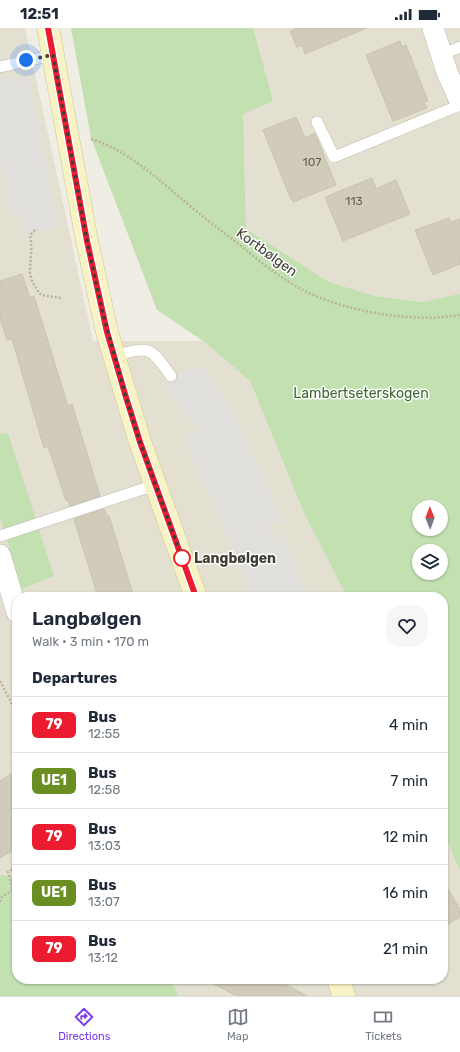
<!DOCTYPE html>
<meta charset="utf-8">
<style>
:root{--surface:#fff;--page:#f6f6f7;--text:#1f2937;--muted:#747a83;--line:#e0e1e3;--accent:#7c3aed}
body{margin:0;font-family:Rubik,sans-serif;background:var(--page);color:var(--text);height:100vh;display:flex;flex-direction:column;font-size:15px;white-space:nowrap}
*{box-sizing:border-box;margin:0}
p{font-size:13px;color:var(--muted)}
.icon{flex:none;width:22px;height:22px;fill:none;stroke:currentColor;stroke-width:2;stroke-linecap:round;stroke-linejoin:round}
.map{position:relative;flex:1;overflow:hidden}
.details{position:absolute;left:12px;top:564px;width:436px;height:392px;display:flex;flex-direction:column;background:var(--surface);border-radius:16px;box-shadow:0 1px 3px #0004}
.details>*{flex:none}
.badge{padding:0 8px;border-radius:6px;font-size:14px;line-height:26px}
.needle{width:26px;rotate:359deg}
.fabs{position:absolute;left:412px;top:472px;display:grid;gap:8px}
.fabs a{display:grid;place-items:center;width:36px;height:36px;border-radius:50%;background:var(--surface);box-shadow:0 1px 3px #0004;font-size:20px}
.you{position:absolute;width:20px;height:20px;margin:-10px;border:3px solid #fff;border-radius:50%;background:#1a73e8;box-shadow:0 0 0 6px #1a73e833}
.map>.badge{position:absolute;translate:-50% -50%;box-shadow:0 0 0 2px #fff}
h2{padding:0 20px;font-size:15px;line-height:36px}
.round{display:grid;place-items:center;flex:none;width:42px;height:42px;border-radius:16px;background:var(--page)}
.head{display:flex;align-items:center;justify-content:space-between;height:68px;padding:0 20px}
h1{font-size:19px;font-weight:600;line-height:30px}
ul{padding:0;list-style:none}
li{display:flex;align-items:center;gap:12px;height:56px;padding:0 20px;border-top:1px solid var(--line)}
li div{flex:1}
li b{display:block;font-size:15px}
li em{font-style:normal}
li .badge{min-width:44px;font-weight:700;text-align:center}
.status{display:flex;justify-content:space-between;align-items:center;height:28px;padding:0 20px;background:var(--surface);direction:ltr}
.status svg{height:11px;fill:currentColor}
.dock{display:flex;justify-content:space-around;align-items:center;height:56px;border-top:1px solid var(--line);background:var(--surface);font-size:11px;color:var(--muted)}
.dock a{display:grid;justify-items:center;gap:2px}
.dock .selected{color:var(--accent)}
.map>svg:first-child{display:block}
.residential{fill:#e3e0d2}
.green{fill:#c3e0b0;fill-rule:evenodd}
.parking{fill:#e1dfdc}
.building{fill:#d0cbba;stroke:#cac3ae}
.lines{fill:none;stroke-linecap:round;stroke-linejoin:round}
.lane-casing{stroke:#bdb9aa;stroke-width:12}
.street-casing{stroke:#bdb9aa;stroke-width:22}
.secondary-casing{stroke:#cbc597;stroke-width:23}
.path{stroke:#bab39a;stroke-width:2.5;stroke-dasharray:2 2;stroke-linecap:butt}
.lane{stroke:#fff;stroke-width:11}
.street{stroke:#fff;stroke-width:21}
.secondary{stroke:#f8f3c5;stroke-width:22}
.line-casing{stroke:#fff;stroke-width:9}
.line{stroke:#ed1b2f;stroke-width:6}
.walk{stroke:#413e34;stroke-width:4;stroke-dasharray:0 7.2}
.stop-dot{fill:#fff;stroke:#ed1b2f;stroke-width:2}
.labels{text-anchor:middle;stroke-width:3;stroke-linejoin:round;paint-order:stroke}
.number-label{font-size:12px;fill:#656156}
.street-label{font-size:14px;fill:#413e34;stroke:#fff}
.park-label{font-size:14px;fill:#3d6b2f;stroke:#fff}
.stop-label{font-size:14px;font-weight:bold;fill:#413e34;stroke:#fff;text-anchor:start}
</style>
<div class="status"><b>12:51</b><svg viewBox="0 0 49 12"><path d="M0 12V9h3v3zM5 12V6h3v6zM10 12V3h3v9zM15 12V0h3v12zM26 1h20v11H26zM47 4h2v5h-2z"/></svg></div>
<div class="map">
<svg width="460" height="968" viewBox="0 0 460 968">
<rect width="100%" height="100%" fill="#f0eee4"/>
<!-- residential -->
<g class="residential">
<polygon points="0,0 25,0 93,313 203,313 250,353 304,485 347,569 17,569 17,951 443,951 443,802 460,843 460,968 0,968"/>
<polygon points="212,0 460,0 460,268 447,269 422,274 375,268 329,254 246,201 244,125"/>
</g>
<!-- green -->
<g class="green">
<path d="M71 0H253L273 73 243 86 246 201 329 254 375 268 422 274 460 266V843L443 802V569H347L304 485 250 353 203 313 157 282 91 110ZM419 479H441V501H419ZM419 523H441V545H419Z"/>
<polygon points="8,405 54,548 22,561 0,489 0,406"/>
<polygon points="0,847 17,849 17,951 170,951 179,968 0,968"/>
</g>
<!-- parking -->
<g class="parking">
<polygon points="28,47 58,200 24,206 22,186 11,188 0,130 0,52"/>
<polygon points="202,339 231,380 282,492 267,498 272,510 282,506 308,569 252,569 232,518 183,408 198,401 171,366 166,356 184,344"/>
</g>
<!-- building -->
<g class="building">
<polygon points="294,0 367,0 305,26 302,17 297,19 290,3 295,2"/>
<polygon points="400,13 402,19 406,17 428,73 424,75 427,80 393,93 366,27"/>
<polygon points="296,89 305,110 315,105 336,157 293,174 290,169 263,102"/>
<polygon points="372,150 376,161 396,152 410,186 343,213 325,169"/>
<polygon points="449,190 451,194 460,191 460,236 433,247 415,202"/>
<polygon points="22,246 30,270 34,268 68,378 72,376 100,468 70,478 68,472 66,473 48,418 44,420 12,311 7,312 0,290 0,253"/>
<polygon points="104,481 107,488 109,488 134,569 98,569 74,491"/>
<polygon points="17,742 17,820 0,830 0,753"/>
<polygon points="443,853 460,881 460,889 443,899"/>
<polygon points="205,951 276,951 307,968 236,968"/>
</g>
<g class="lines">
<defs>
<g id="lane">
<polyline points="441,27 460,19"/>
<polyline points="0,39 53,27"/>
<polyline points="317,94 334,129 460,77"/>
<path d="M114 328C151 318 149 318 171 348"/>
<polyline points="0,508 155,457"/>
</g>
<g id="street">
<polyline points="433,0 447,44 460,73"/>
<polyline points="0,527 17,584"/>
</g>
<g id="secondary">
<polyline points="48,0 87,213 107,304 140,414 196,569"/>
<polyline points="338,951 344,968"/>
</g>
</defs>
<!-- lane casing -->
<use href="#lane" class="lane-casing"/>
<!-- street casing -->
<use href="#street" class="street-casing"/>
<!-- secondary casing -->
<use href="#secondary" class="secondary-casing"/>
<!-- path -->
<g class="path">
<path d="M91 111C127 122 154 148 183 172 201 188 221 202 240 217 259 233 279 249 301 261 346 284 411 295 460 287"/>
<path d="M35 202 30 207C33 222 30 230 30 244 30 252 36 260 41 267L61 270"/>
<polyline points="0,653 13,678 17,697"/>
<polyline points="0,874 2,869 13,862 8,844 17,839"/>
</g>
<!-- lane -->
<use href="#lane" class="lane"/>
<!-- street -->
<use href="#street" class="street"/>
<!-- secondary -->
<use href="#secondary" class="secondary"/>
</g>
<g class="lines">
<defs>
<polyline id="line" points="48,0 87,213 107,304 125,366 140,414 196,569"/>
</defs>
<!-- line casing -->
<use href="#line" class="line-casing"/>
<!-- line -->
<use href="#line" class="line"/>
<!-- walk -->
<polyline class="walk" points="26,32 53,27 87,213 102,282 125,366 140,414 182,530"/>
</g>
<!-- markers -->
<circle class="stop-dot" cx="182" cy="530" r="8"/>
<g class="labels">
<!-- number labels -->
<g class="number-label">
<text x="312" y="138">107</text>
<text x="354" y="177">113</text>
</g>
<!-- street labels -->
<g class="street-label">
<text transform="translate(267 224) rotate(36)" y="5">Kortbølgen</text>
</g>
<!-- park labels -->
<g class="park-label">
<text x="361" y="370">Lambertseterskogen</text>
</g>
<!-- stop labels -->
<g class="stop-label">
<text x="194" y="535">Langbølgen</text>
</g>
</g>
</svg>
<div class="fabs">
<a><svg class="needle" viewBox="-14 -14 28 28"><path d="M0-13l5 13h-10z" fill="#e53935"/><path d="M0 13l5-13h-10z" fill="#747a83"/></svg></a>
<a><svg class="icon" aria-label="layers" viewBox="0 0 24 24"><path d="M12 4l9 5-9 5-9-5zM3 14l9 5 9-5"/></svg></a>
</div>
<div class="you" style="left:26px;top:32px"></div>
<section class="details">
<div class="head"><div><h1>Langbølgen</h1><p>Walk · 3 min · 170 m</p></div><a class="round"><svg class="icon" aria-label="heart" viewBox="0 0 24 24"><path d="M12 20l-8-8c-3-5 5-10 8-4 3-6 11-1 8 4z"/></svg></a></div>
<h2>Departures</h2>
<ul>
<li><span class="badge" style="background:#ed1b2f;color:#fff">79</span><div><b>Bus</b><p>12:55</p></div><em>4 min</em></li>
<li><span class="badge" style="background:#6b8e23;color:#fff">UE1</span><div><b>Bus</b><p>12:58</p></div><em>7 min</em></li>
<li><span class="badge" style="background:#ed1b2f;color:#fff">79</span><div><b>Bus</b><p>13:03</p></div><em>12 min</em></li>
<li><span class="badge" style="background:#6b8e23;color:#fff">UE1</span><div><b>Bus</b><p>13:07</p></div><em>16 min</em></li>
<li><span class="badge" style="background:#ed1b2f;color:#fff">79</span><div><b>Bus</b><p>13:12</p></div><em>21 min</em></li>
</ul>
</section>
</div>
<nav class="dock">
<a class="selected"><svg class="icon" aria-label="directions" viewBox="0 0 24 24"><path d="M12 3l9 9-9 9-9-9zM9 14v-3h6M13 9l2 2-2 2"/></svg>Directions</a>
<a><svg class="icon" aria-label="map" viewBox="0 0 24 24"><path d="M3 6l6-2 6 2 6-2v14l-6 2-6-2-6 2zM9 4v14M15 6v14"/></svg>Map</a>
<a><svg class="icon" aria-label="tickets" viewBox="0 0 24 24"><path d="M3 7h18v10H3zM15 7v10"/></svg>Tickets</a>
</nav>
